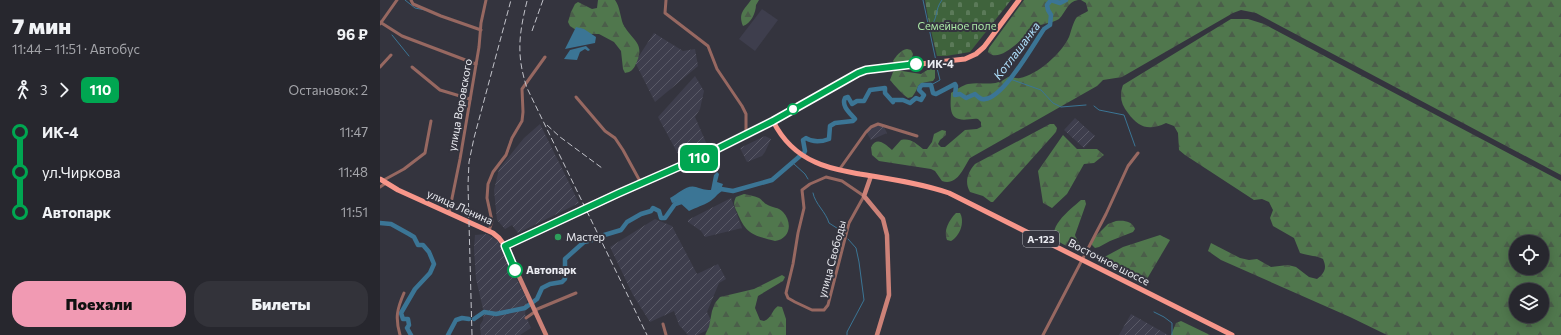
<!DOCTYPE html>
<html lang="ru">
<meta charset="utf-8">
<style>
:root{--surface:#27272e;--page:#33333a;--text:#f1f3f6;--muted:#a4a5aa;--line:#43444a;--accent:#f19ab3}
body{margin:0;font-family:Commissioner,sans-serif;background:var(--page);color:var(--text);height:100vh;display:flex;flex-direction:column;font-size:15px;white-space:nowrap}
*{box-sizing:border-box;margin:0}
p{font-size:13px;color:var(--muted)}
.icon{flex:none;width:22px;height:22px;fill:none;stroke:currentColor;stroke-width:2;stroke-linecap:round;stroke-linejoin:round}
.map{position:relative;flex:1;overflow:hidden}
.sheet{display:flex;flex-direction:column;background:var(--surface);width:380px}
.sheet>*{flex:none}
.badge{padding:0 8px;border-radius:6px;font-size:14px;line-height:26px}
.tools{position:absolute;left:1129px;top:235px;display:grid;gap:8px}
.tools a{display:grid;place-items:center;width:40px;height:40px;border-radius:50%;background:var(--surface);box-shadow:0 2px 10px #0003,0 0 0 1px var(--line);font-size:20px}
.map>.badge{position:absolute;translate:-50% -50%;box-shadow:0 0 0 2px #fff}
.legs{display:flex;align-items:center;gap:6px;height:44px;padding:0 12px;font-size:13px}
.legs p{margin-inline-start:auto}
.headline{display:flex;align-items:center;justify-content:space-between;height:68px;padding:0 12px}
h1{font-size:22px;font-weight:800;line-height:30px}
.action{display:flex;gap:8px;margin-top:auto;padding:8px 12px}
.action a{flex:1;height:46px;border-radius:16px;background:var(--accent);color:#111;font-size:16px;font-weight:800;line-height:46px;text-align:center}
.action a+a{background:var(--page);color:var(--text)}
ul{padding:0 12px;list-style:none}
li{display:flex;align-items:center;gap:14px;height:40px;font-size:15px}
li i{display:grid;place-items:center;width:6px;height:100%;margin:0 5px;background:currentColor}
li i::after{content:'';width:10px;height:10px;margin:-5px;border:3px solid;border-radius:50%;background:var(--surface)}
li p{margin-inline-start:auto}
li:first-child i{background:linear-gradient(#0000 50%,currentColor 0)}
li:last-child i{background:linear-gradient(currentColor 50%,#0000 0)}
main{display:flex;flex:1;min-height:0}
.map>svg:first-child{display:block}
.built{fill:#3e3e4d}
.industrial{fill:url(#industrial-furrows)}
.forest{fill:url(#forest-firs);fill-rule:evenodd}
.cemetery{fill:url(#cemetery-stones)}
.water{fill:#3b7595}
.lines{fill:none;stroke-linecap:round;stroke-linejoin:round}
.stream{stroke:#3b7595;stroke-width:1}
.river{stroke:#3b7595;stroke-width:4.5}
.street{stroke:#976861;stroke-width:3}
.secondary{stroke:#cd8278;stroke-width:4.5}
.primary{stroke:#f7968a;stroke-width:5}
.rail{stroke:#c2c3ca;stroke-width:1;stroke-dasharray:6 3;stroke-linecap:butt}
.line-1-casing{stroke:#fff;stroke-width:9}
.line-1{stroke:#00a651;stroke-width:6}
.stop-1-dot{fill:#fff;stroke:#00a651;stroke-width:2}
.leisure-dot{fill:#2e9e5b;stroke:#34343e;stroke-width:1.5}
.labels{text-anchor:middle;stroke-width:4;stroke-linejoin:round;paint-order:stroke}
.shield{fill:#34343e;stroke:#b3b4bb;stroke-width:1}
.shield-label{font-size:10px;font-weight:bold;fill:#eaebf1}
.park-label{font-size:11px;fill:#aae7a5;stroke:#34343e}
.stop-label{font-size:11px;font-weight:bold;fill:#eaebf1;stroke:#34343e;text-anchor:start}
.street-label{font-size:11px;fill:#eaebf1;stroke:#34343e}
.poi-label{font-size:11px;fill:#eaebf1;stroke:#34343e;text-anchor:start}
.water-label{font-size:12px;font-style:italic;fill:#afe0fd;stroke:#34343e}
</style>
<main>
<section class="sheet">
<div class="headline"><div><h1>7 мин</h1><p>11:44 – 11:51 · Автобус</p></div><b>96 ₽</b></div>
<div class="legs"><svg class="icon" aria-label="walk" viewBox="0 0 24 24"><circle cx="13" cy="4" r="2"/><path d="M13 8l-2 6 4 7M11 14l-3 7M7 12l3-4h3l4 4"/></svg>3<svg class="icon" aria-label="forward" viewBox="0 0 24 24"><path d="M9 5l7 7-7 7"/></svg><b class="badge" style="background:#00a651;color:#fff">110</b><p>Остановок: 2</p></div>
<ul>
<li><i style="color:#00a651"></i><b>ИК-4</b><p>11:47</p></li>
<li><i style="color:#00a651"></i><span>ул.Чиркова</span><p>11:48</p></li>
<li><i style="color:#00a651"></i><b>Автопарк</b><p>11:51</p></li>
</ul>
<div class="action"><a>Поехали</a><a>Билеты</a></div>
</section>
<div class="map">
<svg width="1181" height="335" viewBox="0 0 1181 335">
<defs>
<pattern id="industrial-furrows" width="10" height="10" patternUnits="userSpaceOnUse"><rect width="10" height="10" fill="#3e3e4d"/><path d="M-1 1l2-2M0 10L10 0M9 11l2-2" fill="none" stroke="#5a5a67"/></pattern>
<pattern id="forest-firs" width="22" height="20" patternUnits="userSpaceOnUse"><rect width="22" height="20" fill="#50774d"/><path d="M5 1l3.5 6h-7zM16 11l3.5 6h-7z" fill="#4b5e4a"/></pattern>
<pattern id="cemetery-stones" width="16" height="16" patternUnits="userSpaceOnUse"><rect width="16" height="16" fill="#3f633c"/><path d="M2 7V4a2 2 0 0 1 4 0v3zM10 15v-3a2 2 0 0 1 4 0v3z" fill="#5b7a59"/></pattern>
</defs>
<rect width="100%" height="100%" fill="#34343e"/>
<!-- built -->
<polygon class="built" points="382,9 398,20 375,51 359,39"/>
<!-- industrial -->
<g class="industrial">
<polygon points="274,33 303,51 315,49 318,66 275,102 255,62"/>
<polygon points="315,76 324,91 320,109 315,117 328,147 301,156 298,154 278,117"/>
<polygon points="695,118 715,136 704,148 684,130"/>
<polygon points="160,124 199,203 138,233 132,225 125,229 117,220 114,190 119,169 144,138"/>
<polygon points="498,125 504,127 507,133 491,140 487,133 487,131"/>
<polygon points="385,136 391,139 385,152 382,156 367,162 360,148"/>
<polygon points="351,198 362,228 325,237 321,231 308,222 308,220"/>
<polygon points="275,219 292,226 317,274 338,264 346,279 339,283 327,312 334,327 317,335 308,335 299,325 294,311 270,322 253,295 230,247"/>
<polygon points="107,234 118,241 147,300 145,314 151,328 140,335 101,335 100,325 103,320 104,313 96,279 94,248 95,235"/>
<polygon points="751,314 788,335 739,335"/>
</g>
<!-- forest -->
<g class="forest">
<path d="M218 0H235C240 7 240 16 243 24 252 41 267 43 255 66 252 71 250 72 245 73L243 69 241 51 234 42 219 34H202L190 26 188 22 191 12 195 4 198 2 212 9 217 8Z"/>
<path d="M371 0H379L376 5C376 12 371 24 363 26 358 13 364 10 371 0Z"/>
<path d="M644 0H698C687 2 686 12 679 19 673 23 665 23 658 26 647 32 620 66 608 52L609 48Z"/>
<path d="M701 0H1181V175L876 13 861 10 853 13 742 77 723 80 717 86 590 158C583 169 577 186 562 181L555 171 551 169 499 161 492 155 491 147C497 136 505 144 512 150L521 140C531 138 535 143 543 149H547L552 142 554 134 562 130 566 131V135L560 140 558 144 561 147H565L585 130 597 129 601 127V122L598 119C592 118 585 121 579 119 568 117 571 101 571 93 576 90 583 85 588 84 603 81 614 88 628 77 632 76 635 79 640 78 657 75 682 53 689 37 691 32 693 22 697 17 700 15 705 13 708 11L706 3Z"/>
<path d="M851 19H868L884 24 1181 181V335H1007L970 317 841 260 828 251 831 243 860 258 869 260 877 259 891 267 908 265 916 267 929 277 937 279C945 273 947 268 943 259 935 255 928 256 920 253L914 238 893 226 890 218 893 210 889 202 882 199 874 200 805 155 799 150 798 133 794 126 786 123C769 131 759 128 748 113 741 104 739 96 743 85ZM1136 242H1162V268H1136ZM1136 290H1162V316H1136Z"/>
<path d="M527 49 531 50 533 54 531 61 523 64H515L513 61C516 56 521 50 527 49Z"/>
<path d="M552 67 555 70V78L553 81C533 84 542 84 532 97L528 98C523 95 514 85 510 80L513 72 516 70 541 74Z"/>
<path d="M670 124H674L677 128 676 132 613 202H611L603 196 590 192C584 182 588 172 595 164Z"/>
<polygon points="683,135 697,149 717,149 724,155 714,163 704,164 687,194 672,208 663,203 658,171"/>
<path d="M364 194C369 195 375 196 379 198 382 200 384 203 386 204 392 208 399 207 403 212 413 223 410 239 395 241 372 235 366 234 357 212 354 206 353 203 356 197Z"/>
<path d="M701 200H705L706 204 695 235 700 246 698 250C692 250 687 246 681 243 661 231 691 209 701 200Z"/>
<path d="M576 213H580C585 222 580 236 571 241L567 240C563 231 569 220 576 213Z"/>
<path d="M736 221C744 220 752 221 755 229L753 232 730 241 719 247 715 248 712 245V240L728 224Z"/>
<polygon points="780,235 790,240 764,284 717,261 743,247"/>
<path d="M402 275 405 277 403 281 378 296 375 308 380 320 384 321C392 318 391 311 398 306L402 307 406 319V335H325L329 327 332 311 335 303 340 297 374 289Z"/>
<polygon points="801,321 830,335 791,335 796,323"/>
</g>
<!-- cemetery -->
<polygon class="cemetery" points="545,0 631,0 590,52 566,56 557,56 548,18"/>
<!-- water -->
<g class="water">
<polygon points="196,27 204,29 216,37 215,43 185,49"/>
<polygon points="206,46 210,50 208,51 205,49 200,52 197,60 184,59 190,50"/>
<path d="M337 172 339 174 337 182 343 184C337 202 324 204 309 211L298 201 292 203 290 198C298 194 307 184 316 187 322 189 324 190 331 190L334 175Z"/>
</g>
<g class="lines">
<!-- stream -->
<g class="stream">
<polyline points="25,0 35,8 45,10"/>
<polyline points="543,0 556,61"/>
<path d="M549 28C559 19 554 10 562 0"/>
<polyline points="12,35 29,56"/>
<polyline points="630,79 661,90 673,103 681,107 706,105"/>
<polyline points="551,85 560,80 556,64"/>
<polyline points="714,106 719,110 744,115 755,146"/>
<polyline points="413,163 425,174 428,179"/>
<path d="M433 193C435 204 446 212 449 223L463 232"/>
<polyline points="774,312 784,317 792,323 792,335"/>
<polyline points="467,335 467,332 484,300 479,262 476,248 468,239"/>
</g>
<!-- river -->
<g class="river">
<path d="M424 153 425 151 423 140 426 138C432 142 441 142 449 139L450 126 455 123 473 121 475 119C470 113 461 106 465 98L468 97 472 104 477 101H484L490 90 505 88V93L513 102V100H523L530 103 536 98 541 100 544 95 539 90 540 87 542 85H551L553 93 556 94 575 84 576 86 575 95 580 94 586 98 595 94C598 97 601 100 605 99 624 97 653 45 664 29L670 25 671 15 668 10 667 5 671 0 680 3 686 0"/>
<polyline points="337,192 341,189 353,191 392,180 420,156"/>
<polyline points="0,223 11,224 29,234 34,237 38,245 43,245 49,252 54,264 50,273 35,289 21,313 23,319 28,319 29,325 27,328 31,335"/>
<polyline points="221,236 241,230 247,222 261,214 271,211 273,208 279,211 281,218 285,218 295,204 304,201"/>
<polyline points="94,319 104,312 116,314 145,308 157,299 162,288 170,284 182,282 185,279 185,259 204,242 216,239"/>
<polyline points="68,335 76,320 82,318 89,319"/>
</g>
<!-- street -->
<g class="street">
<polyline points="31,0 33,4 61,16 101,30"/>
<polyline points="286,0 285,13 328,46 337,69 362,106 366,114 366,134"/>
<polyline points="0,22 22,36 96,64"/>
<polyline points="0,24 17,0"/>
<polyline points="0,67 11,55"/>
<polyline points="32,67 60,90 90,99"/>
<polyline points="196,97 225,131 235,138 243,150 261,183"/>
<polyline points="459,170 486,132 491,127 498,124 537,136"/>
<polygon points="446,177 462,181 484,196 469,223 448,305 444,310 432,310 415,302 408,298 406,293 413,264 418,233 424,208 422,190 430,184"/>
<polyline points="2,181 24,169 45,153 51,121"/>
<polyline points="0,187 6,183"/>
<polyline points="69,213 80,159 99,47 101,23 106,0"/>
<polyline points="109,231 112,221 107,198 108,184 113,172 126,155 132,138 142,121 143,112 142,89 165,57"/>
<polyline points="155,310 196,293"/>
<polyline points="146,318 156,311"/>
<polyline points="283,324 286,335"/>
<path d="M20 335C15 318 17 309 24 293"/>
<polyline points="663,335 726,214 748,166 758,153"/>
</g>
<!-- secondary -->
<g class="secondary">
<polyline points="491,176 484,196 503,219 507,235 509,295 497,335"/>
<polyline points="166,335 125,246 239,193 321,157 393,121"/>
</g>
<!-- primary -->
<g class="primary">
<path d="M639 0 604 47 596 54 585 59 487 70 470 77 393 121C402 139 417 154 435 162 449 169 465 171 480 174 509 179 540 183 569 193L852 335"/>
<polyline points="0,179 18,190 113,233 119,238 125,246"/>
</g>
<!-- rail -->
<g class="rail">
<path d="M147 1C139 34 136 55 147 88L267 335"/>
<polyline points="152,31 163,0"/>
<polyline points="167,125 180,137 222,168"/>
<polyline points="92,335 88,185 89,162 94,138 131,0"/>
</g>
</g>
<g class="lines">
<defs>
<polyline id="line-1" points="135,270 125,246 239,193 321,157 393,121 478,73 486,70 536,64"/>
</defs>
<!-- line-1 casing -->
<use href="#line-1" class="line-1-casing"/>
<!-- line-1 -->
<use href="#line-1" class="line-1"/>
</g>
<!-- markers -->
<g class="stop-1-dot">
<circle cx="536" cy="64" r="7"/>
<circle cx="413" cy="109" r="5"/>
<circle cx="135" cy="270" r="7"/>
</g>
<circle class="leisure-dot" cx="178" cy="237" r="4"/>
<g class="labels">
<!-- shield labels -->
<rect class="shield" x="643" y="231" width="36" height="16" rx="3"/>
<g class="shield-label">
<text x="661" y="243">А-123</text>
</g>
<!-- park labels -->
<g class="park-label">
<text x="577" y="30">Семейное поле</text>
</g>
<!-- stop labels -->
<g class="stop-label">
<text x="547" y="68">ИК-4</text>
<text x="146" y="274">Автопарк</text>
</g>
<!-- street labels -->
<g class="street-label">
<text transform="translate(80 105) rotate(-80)" y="4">улица Воровского</text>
<text transform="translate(80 207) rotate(24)" y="4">улица Ленина</text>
<text transform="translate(452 259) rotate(-75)" y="4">улица Свободы</text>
<text transform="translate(729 262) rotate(27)" y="4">Восточное шоссе</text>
</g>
<!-- poi labels -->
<g class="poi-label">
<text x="186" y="241">Мастер</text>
</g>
<!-- water labels -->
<g class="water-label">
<text transform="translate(637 51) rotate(-53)" y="4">Котлашанка</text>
</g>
</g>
</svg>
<div class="tools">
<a><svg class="icon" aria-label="locate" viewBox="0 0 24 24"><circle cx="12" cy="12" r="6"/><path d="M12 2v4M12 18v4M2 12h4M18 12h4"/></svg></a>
<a><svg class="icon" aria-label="layers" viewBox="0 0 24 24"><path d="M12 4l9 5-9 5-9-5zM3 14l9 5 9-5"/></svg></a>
</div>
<b class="badge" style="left:319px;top:158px;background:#00a651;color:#fff">110</b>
</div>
</main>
